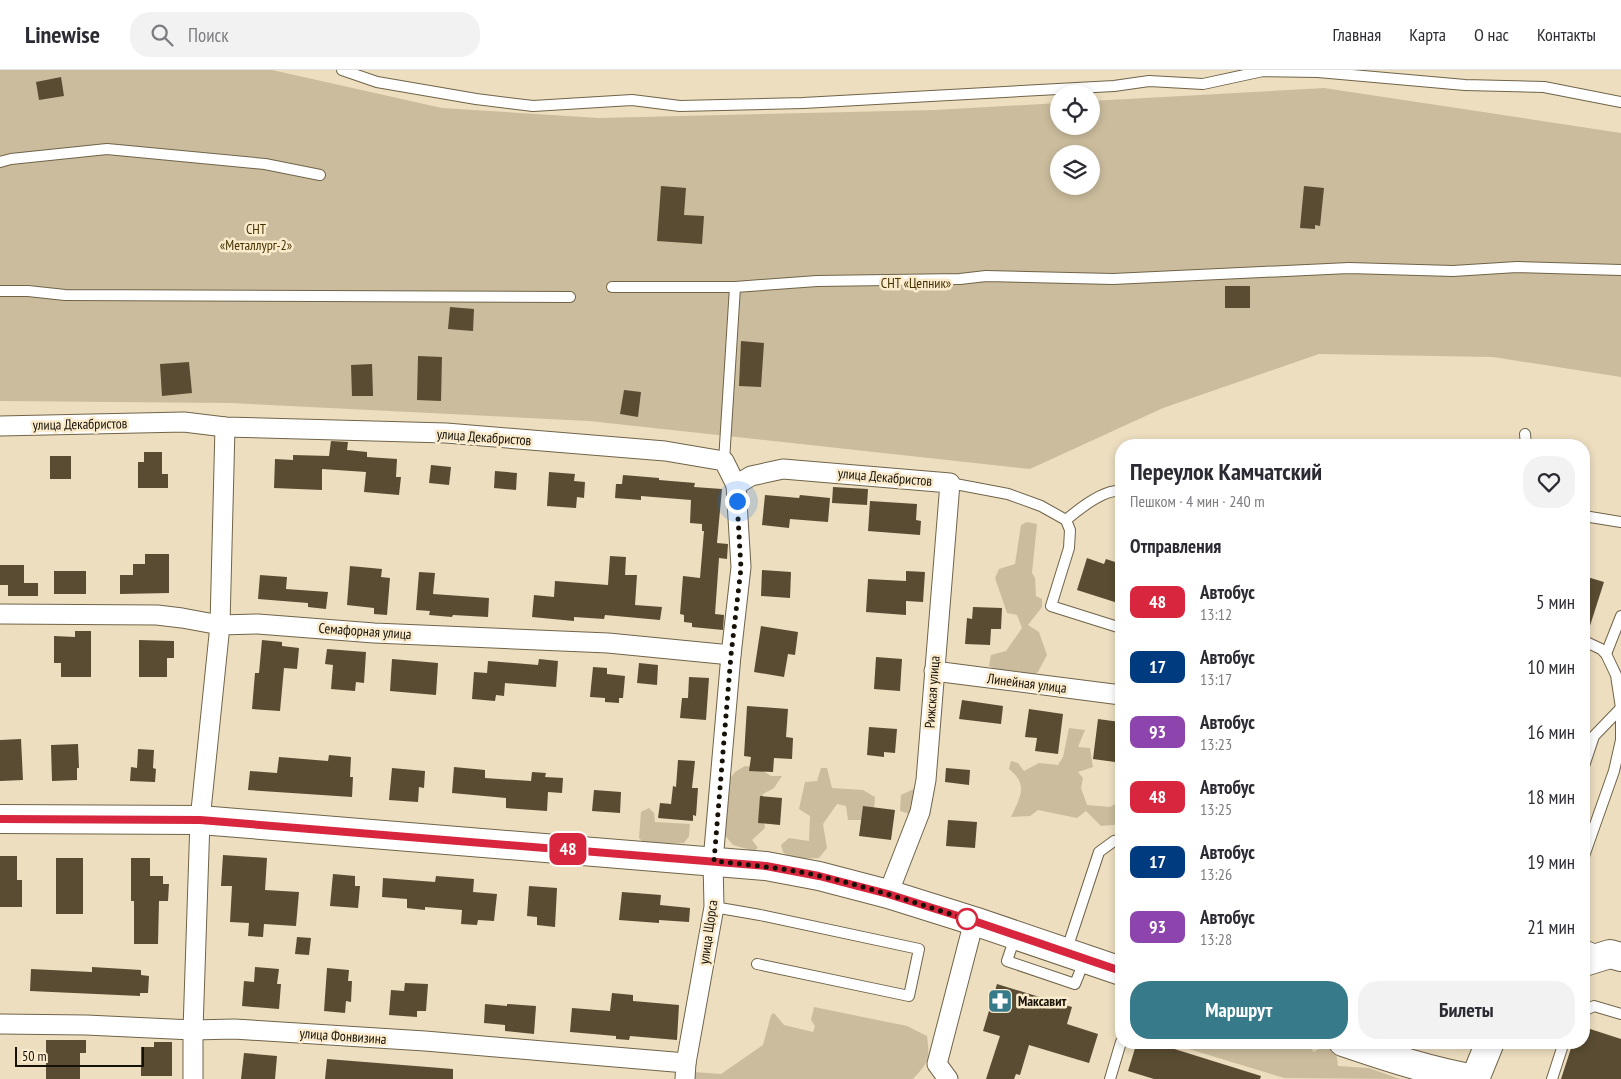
<!DOCTYPE html>
<html lang="ru">
<meta charset="utf-8">
<style>
:root{--surface:#fff;--page:#f2f2f3;--text:#2b2b33;--muted:#7c7c81;--line:#e1e1e2;--accent:#377a8a}
body{margin:0;font-family:"PT Sans Narrow",sans-serif;background:var(--page);color:var(--text);height:100vh;display:flex;flex-direction:column;font-size:19px;white-space:nowrap}
*{box-sizing:border-box;margin:0}
p{font-size:16px;color:var(--muted)}
.icon{flex:none;width:28px;height:28px;fill:none;stroke:currentColor;stroke-width:2;stroke-linecap:round;stroke-linejoin:round}
.map{position:relative;flex:1;overflow:hidden}
.sheet{position:absolute;left:1115px;top:369px;width:475px;height:610px;display:flex;flex-direction:column;background:var(--surface);border-radius:20px;box-shadow:0 2px 8px #0003}
.sheet>*{flex:none}
.badge{padding:0 10px;border-radius:8px;font-size:18px;line-height:32px}
.buttons{position:absolute;left:1050px;top:15px;display:grid;gap:10px}
.buttons a{display:grid;place-items:center;width:50px;height:50px;border-radius:50%;background:var(--surface);box-shadow:0 2px 8px #0003;font-size:25px}
.scale{position:absolute;left:15px;bottom:12px;width:129px;box-sizing:border-box;padding-left:5px;border:2px solid #171207;border-top:0;font-size:14px;line-height:18px;white-space:nowrap;color:#171207;-webkit-text-stroke:4px #fbebcd;paint-order:stroke}
.you{position:absolute;width:25px;height:25px;margin:-12px;border:4px solid #fff;border-radius:50%;background:#1a73e8;box-shadow:0 0 0 8px #1a73e833}
.map>.badge{position:absolute;translate:-50% -50%;box-shadow:0 0 0 2px #fff}
h2{padding:0 15px;font-size:19px;line-height:45px}
.round{display:grid;place-items:center;flex:none;width:52px;height:52px;border-radius:20px;background:var(--page)}
.summary{display:flex;align-items:center;justify-content:space-between;height:85px;padding:0 15px}
h1{font-size:24px;font-weight:700;line-height:38px}
.action{display:flex;gap:10px;margin-top:auto;padding:10px 15px}
.action a{flex:1;height:58px;border-radius:20px;background:var(--accent);color:#fff;font-size:20px;font-weight:700;line-height:58px;text-align:center}
.action a+a{background:var(--page);color:var(--text)}
ul{padding:0;list-style:none}
li{display:flex;align-items:center;gap:15px;height:65px;padding:0 15px}
li div{flex:1}
li b{display:block;font-size:19px}
li em{font-style:normal}
li .badge{min-width:55px;font-weight:700;text-align:center}
header{display:flex;align-items:center;gap:30px;box-sizing:border-box;height:70px;padding:0 25px;background:var(--surface);border-bottom:1px solid var(--line)}
header strong{font-size:24px}
nav{display:flex;gap:28px;margin-inline-start:auto;font-size:18px}
.search{width:350px;height:45px;background:var(--page);display:flex;align-items:center;gap:12px;box-sizing:border-box;padding:0 18px;border-radius:20px;color:var(--muted);font-size:19px}
.map>svg:first-child{display:block}
.green{fill:#cbbc9d;fill-rule:evenodd}
.building{fill:#594c32}
.lines{fill:none;stroke-linecap:round;stroke-linejoin:round}
.lane-casing{stroke:#706348;stroke-width:12}
.street-casing{stroke:#706348;stroke-width:21}
.secondary-casing{stroke:#706348;stroke-width:30}
.lane{stroke:#fff;stroke-width:10}
.street{stroke:#fff;stroke-width:19}
.secondary{stroke:#fff;stroke-width:28}
.line-casing{stroke:#fff;stroke-width:11}
.line{stroke:#d7263d;stroke-width:8}
.walk{stroke:#171207;stroke-width:5;stroke-dasharray:0 9}
.stop-dot{fill:#fff;stroke:#d7263d;stroke-width:2.5}
.labels{text-anchor:middle;stroke-width:5;stroke-linejoin:round;paint-order:stroke}
.park-label{font-size:14px;fill:#463200;stroke:#fbebcd}
.street-label{font-size:14px;fill:#171207;stroke:#fbebcd}
.poi-label{font-size:14px;font-weight:bold;fill:#171207;stroke:#fbebcd;text-anchor:start}
</style>
<header>
<strong>Linewise</strong>
<div class="search"><svg class="icon" aria-label="search" viewBox="0 0 24 24"><circle cx="10" cy="10" r="6"/><path d="M15 15l6 6"/></svg>Поиск</div>
<nav><a>Главная</a><a>Карта</a><a>О нас</a><a>Контакты</a></nav>
</header>
<div class="map">
<svg width="1621" height="1009" viewBox="0 0 1621 1009">
<rect width="100%" height="100%" fill="#eddec0"/>
<!-- green -->
<g class="green">
<path d="M0 0H272L442 38 599 48 935 40 1059 33V56H1091V31L1324 18 1621 63V307L1493 287 1319 284 1163 338 1030 399 589 351 230 333 0 331ZM1059 84H1091V116H1059Z"/>
<polygon points="1027,452 1037,454 1032,503 1035,508 1036,526 1042,529 1042,537 1028,555 1039,562 1047,585 1038,602 1014,620 998,601 989,596 991,585 1006,581 1022,558 1017,545 1007,543 995,508 999,499 1015,494 1021,455"/>
<path d="M1069 658 1085 660 1078 677 1090 678 1093 697 1078 702 1083 708 1081 718 1087 735 1110 737 1121 731V749L1114 755 1101 756 1086 741 1077 748 1038 740 1030 746 1011 747C1020 727 1029 715 1009 699L1011 691 1018 693 1024 701 1039 693 1058 695 1063 687Z"/>
<polygon points="745,696 757,697 771,706 782,706 774,718 763,724 762,737 765,758 752,770 758,778 754,781 733,775 723,763 726,713 735,702"/>
<polygon points="821,698 827,698 832,718 863,720 875,727 874,740 866,750 848,750 846,736 837,734 823,754 827,778 819,788 791,789 783,782 781,775 789,768 809,771 810,746 799,739 805,712 817,711"/>
<polygon points="920,716 914,745 900,741 901,725"/>
<polygon points="649,738 654,743 655,752 690,754 689,766 684,773 646,775 639,768 641,742"/>
<path d="M814 937 907 956 927 966C930 989 929 992 913 1009H694V1002L721 1004 763 975 771 945 774 943 784 955 813 962 815 956 811 950Z"/>
<polygon points="1169,973 1310,973 1313,982 1325,976 1336,980 1338,996 1369,998 1400,1009 1284,1008"/>
</g>
<!-- building -->
<g class="building">
<polygon points="61,7 64,26 39,30 36,12"/>
<polygon points="661,116 686,118 684,145 704,146 702,174 657,171"/>
<polygon points="1304,116 1324,118 1320,156 1315,155 1315,159 1300,158"/>
<rect x="1225" y="216" width="25" height="22"/>
<polygon points="450,237 474,239 473,261 448,259"/>
<polygon points="741,271 764,273 761,317 739,316"/>
<polygon points="418,286 442,287 441,331 417,330"/>
<polygon points="189,292 192,323 162,326 160,294"/>
<polygon points="372,294 373,326 352,326 351,295"/>
<polygon points="624,320 641,322 638,347 620,344"/>
<polygon points="331,371 348,372 347,380 367,382 367,387 397,389 396,407 401,407 399,425 364,422 366,402 322,399 322,420 274,418 275,389 293,390 293,385 329,386"/>
<polygon points="144,382 162,382 162,404 168,404 168,418 138,418 138,392 144,392"/>
<rect x="50" y="386" width="21" height="23"/>
<polygon points="431,395 451,397 449,415 429,413"/>
<polygon points="495,401 517,403 516,420 494,418"/>
<polygon points="549,402 575,404 574,411 585,412 584,428 577,427 576,438 547,436"/>
<polygon points="623,405 659,408 659,410 695,413 694,417 722,419 717,473 728,474 727,489 719,488 715,544 724,545 723,560 692,557 692,553 684,552 684,545 680,544 683,506 700,508 704,461 702,461 702,454 690,453 691,430 641,426 641,430 615,428 616,414 622,414"/>
<polygon points="833,417 868,419 867,435 832,433"/>
<polygon points="765,425 799,428 800,425 830,428 828,452 790,449 789,458 762,455"/>
<polygon points="870,431 917,434 916,450 921,451 920,465 868,461"/>
<polygon points="145,484 169,484 169,523 120,524 120,505 133,505 133,494 145,494"/>
<polygon points="610,486 626,487 625,505 637,505 635,535 662,537 660,550 605,545 604,549 574,547 574,551 532,547 534,525 554,527 555,511 608,515"/>
<polygon points="1087,488 1104,494 1106,489 1121,494 1121,534 1077,520"/>
<polygon points="0,495 24,495 24,513 38,513 38,526 8,526 8,515 0,515"/>
<polygon points="350,496 382,499 381,507 390,508 387,545 374,544 374,538 347,535"/>
<polygon points="762,500 791,502 790,528 761,526"/>
<rect x="54" y="501" width="32" height="23"/>
<polygon points="906,501 925,502 923,532 906,531 906,545 866,542 868,509 906,511"/>
<polygon points="419,502 435,503 433,524 489,528 488,547 453,545 452,547 429,545 430,541 416,540"/>
<polygon points="260,505 287,507 286,519 328,522 326,539 308,537 308,533 258,529"/>
<polygon points="1584,506 1604,512 1587,565 1584,564"/>
<polygon points="973,537 1002,538 1001,559 991,559 990,575 965,574 967,548 972,549"/>
<polygon points="761,556 798,562 795,585 788,584 784,607 754,602"/>
<polygon points="75,561 91,561 91,607 61,607 61,593 54,593 54,566 75,567"/>
<polygon points="139,570 174,571 174,588 167,588 167,607 139,607"/>
<polygon points="262,570 282,572 282,576 299,578 297,599 284,598 280,641 252,639 255,603 259,603"/>
<polygon points="327,579 366,582 364,613 356,612 355,621 331,619 333,595 325,594"/>
<polygon points="876,587 902,589 900,621 874,619"/>
<polygon points="392,589 438,593 436,625 390,621"/>
<polygon points="539,589 558,591 556,617 505,613 504,626 496,625 495,631 472,629 474,602 487,603 488,591 538,595"/>
<polygon points="639,593 658,595 657,615 637,613"/>
<polygon points="593,597 607,598 607,604 625,606 623,628 619,628 619,633 605,632 605,628 590,627"/>
<polygon points="689,607 709,608 706,650 680,648 682,628 688,628"/>
<polygon points="962,630 1003,636 1001,654 959,649"/>
<polygon points="747,636 788,639 786,667 793,668 792,689 774,688 773,702 749,701 751,687 744,686"/>
<polygon points="1029,639 1063,644 1058,684 1035,681 1037,668 1025,667"/>
<polygon points="1098,649 1120,652 1115,692 1093,689"/>
<polygon points="869,657 897,659 895,683 884,682 884,687 867,685"/>
<polygon points="21,669 23,710 0,711 0,670"/>
<polygon points="78,674 79,698 77,698 77,710 52,711 51,675"/>
<polygon points="138,679 154,680 153,698 156,699 155,712 130,711 131,697 137,698"/>
<polygon points="329,685 351,687 350,707 353,707 352,727 248,720 250,701 277,703 279,687 328,691"/>
<polygon points="678,690 695,691 692,718 698,718 696,746 693,745 693,751 658,748 660,733 671,734 673,716 676,717"/>
<polygon points="454,697 485,700 485,708 531,711 532,702 546,703 545,707 563,708 562,723 548,722 547,741 506,738 506,728 452,723"/>
<polygon points="392,698 425,701 424,718 419,717 418,732 389,730"/>
<polygon points="946,698 970,700 969,715 945,712"/>
<polygon points="594,720 621,722 620,743 592,741"/>
<polygon points="760,726 782,728 780,755 758,753"/>
<polygon points="863,736 895,740 891,770 859,766"/>
<polygon points="948,750 977,752 975,778 946,776"/>
<polygon points="223,785 267,788 265,820 299,822 296,856 264,854 263,867 248,866 249,853 230,852 232,816 221,816"/>
<polygon points="0,786 17,786 17,810 22,810 22,837 0,837"/>
<rect x="56" y="788" width="27" height="56"/>
<polygon points="131,788 150,788 150,806 163,806 163,814 169,814 168,831 159,831 158,874 134,874 134,831 131,831"/>
<polygon points="333,804 355,806 355,816 360,816 358,838 330,836"/>
<polygon points="436,806 474,809 473,822 497,824 494,851 478,850 477,855 461,854 462,840 425,837 425,840 407,838 407,829 382,827 383,808 435,812"/>
<polygon points="529,816 557,818 555,857 537,855 537,847 527,846"/>
<polygon points="622,822 661,825 660,835 690,838 689,852 659,850 659,853 619,850"/>
<polygon points="297,867 311,868 309,885 295,884"/>
<polygon points="92,897 141,900 141,905 149,906 148,923 140,923 140,926 30,921 31,899 92,902"/>
<polygon points="255,897 279,899 277,914 281,914 279,939 242,936 244,911 254,912"/>
<polygon points="327,898 349,900 348,911 352,911 351,932 346,931 345,943 324,941"/>
<polygon points="405,913 428,914 426,941 417,941 417,947 389,945 391,920 404,921"/>
<polygon points="997,914 1072,937 1067,954 1098,964 1089,993 1029,975 1020,1005 1016,1004 1014,1009 986,1009 1000,966 983,961"/>
<polygon points="612,923 633,925 633,931 679,935 677,970 630,966 629,970 616,969 616,966 570,962 572,938 610,941"/>
<polygon points="485,934 507,936 507,934 536,936 534,964 505,961 505,955 484,953"/>
<polygon points="1584,957 1621,969 1621,1009 1561,1009 1573,972 1584,972"/>
<polygon points="46,970 86,970 86,983 80,983 80,1009 46,1009"/>
<polygon points="154,972 172,972 172,1006 141,1006 141,977 154,977"/>
<polygon points="1137,972 1152,972 1261,1006 1260,1009 1154,1009 1128,1001"/>
<polygon points="244,983 277,986 275,1009 241,1009"/>
<polygon points="327,989 453,999 453,1009 325,1009"/>
</g>
<g class="lines">
<defs>
<g id="lane">
<polyline points="342,0 377,12 476,29 533,36 632,30 680,36 803,33 1114,16 1149,11 1203,14 1263,1 1318,2 1465,15 1544,17 1621,32"/>
<polyline points="0,92 11,89 107,79 265,94 320,105"/>
<polyline points="612,217 735,217"/>
<polyline points="0,221 28,221 65,225 570,227"/>
<polyline points="1525,364 1526,375"/>
<polyline points="724,391 735,217 817,211 960,209 986,206 1113,209 1349,198 1453,201 1517,197 1621,200"/>
<polyline points="950,413 1008,424 1041,436 1066,450 1070,460 1069,478 1051,536 1121,558"/>
<polyline points="1584,446 1621,452"/>
<path d="M1066 450C1079 439 1104 419 1121 421"/>
<polyline points="1584,571 1601,579 1606,584 1616,605 1621,638 1621,670 1614,701 1584,786"/>
<polyline points="1606,584 1621,546"/>
<polyline points="1584,696 1594,666 1621,638"/>
<polyline points="714,837 760,845 919,879 909,926 757,894"/>
<polyline points="1015,867 1007,891 1075,914 1085,889"/>
<polyline points="1584,875 1599,881"/>
<polyline points="1066,882 1099,782 1114,771 1121,769"/>
<polyline points="1584,941 1594,936 1621,944"/>
<polyline points="1110,1009 1121,972"/>
<polyline points="1552,1009 1564,972"/>
</g>
<g id="street">
<polyline points="0,356 184,352 225,357 446,363 665,381 724,391 736,415 751,406 783,399 950,413 926,710 920,742 888,824"/>
<polyline points="0,544 157,545 182,548 220,555 258,554 374,563 608,573 731,585"/>
<polyline points="934,601 1121,625"/>
<polyline points="0,954 86,955 193,960 234,959 425,971 686,993"/>
<polyline points="193,1009 193,960 200,750 220,555 225,357"/>
<polyline points="685,1009 686,993 714,837 713,791 731,585 741,497 736,415"/>
<polyline points="948,1009 937,994 974,851"/>
</g>
<g id="secondary">
<polyline points="0,749 200,750 766,796 819,806 888,824 974,851 1121,901"/>
<polyline points="1584,892 1610,884 1621,887"/>
<path d="M1343 972C1387 987 1430 1001 1475 1009L1490 972"/>
</g>
</defs>
<!-- lane casing -->
<use href="#lane" class="lane-casing"/>
<!-- street casing -->
<use href="#street" class="street-casing"/>
<!-- secondary casing -->
<use href="#secondary" class="secondary-casing"/>
<!-- lane -->
<use href="#lane" class="lane"/>
<!-- street -->
<use href="#street" class="street"/>
<!-- secondary -->
<use href="#secondary" class="secondary"/>
</g>
<g class="lines">
<defs>
<polyline id="line" points="0,749 200,750 766,796 819,806 888,824 974,851 1121,901"/>
</defs>
<!-- line casing -->
<use href="#line" class="line-casing"/>
<!-- line -->
<use href="#line" class="line"/>
<!-- walk -->
<path class="walk" d="M737 431 741 498 731 585 714 791C749 795 785 798 820 806 870 817 918 834 967 849"/>
</g>
<!-- icons -->
<defs>
<symbol id="pharmacy-square" viewBox="-11 -11 22 22"><rect x="-9" y="-9" width="18" height="18" rx="4" fill="#377a8a" stroke="#fbebcd"/><path d="M-2-6h4v4h4v4h-4v4h-4v-4h-4v-4h4Z" fill="#fff"/></symbol>
</defs>
<g fill-rule="evenodd">
<use href="#pharmacy-square" x="986" y="917" width="28" height="28"/>
</g>
<!-- markers -->
<circle class="stop-dot" cx="967" cy="849" r="10"/>
<g class="labels">
<!-- park labels -->
<g class="park-label">
<text x="256" y="164">СНТ<tspan x="256" dy="16">«Металлург-2»</tspan></text>
<text x="916" y="218">СНТ «Цепник»</text>
</g>
<!-- street labels -->
<g class="street-label">
<text transform="translate(80 354) rotate(-1)" y="5">улица Декабристов</text>
<text transform="translate(484 367) rotate(4)" y="5">улица Декабристов</text>
<text transform="translate(885 407) rotate(5)" y="5">улица Декабристов</text>
<text transform="translate(365 561) rotate(4)" y="5">Семафорная улица</text>
<text transform="translate(1027 613) rotate(7)" y="5">Линейная улица</text>
<text transform="translate(932 622) rotate(-86)" y="5">Рижская улица</text>
<text transform="translate(708 862) rotate(-82)" y="5">улица Щорса</text>
<text transform="translate(343 966) rotate(4)" y="5">улица Фонвизина</text>
</g>
<!-- poi labels -->
<g class="poi-label">
<text x="1018" y="936">Максавит</text>
</g>
</g>
</svg>
<div class="buttons">
<a><svg class="icon" aria-label="locate" viewBox="0 0 24 24"><circle cx="12" cy="12" r="6"/><path d="M12 2v4M12 18v4M2 12h4M18 12h4"/></svg></a>
<a><svg class="icon" aria-label="layers" viewBox="0 0 24 24"><path d="M12 4l9 5-9 5-9-5zM3 14l9 5 9-5"/></svg></a>
</div>
<div class="scale">50 m</div>
<div class="you" style="left:737px;top:431px"></div>
<b class="badge" style="left:568px;top:779px;background:#d7263d;color:#fff">48</b>
<section class="sheet">
<div class="summary"><div><h1>Переулок Камчатский</h1><p>Пешком · 4 мин · 240 m</p></div><a class="round"><svg class="icon" aria-label="heart" viewBox="0 0 24 24"><path d="M12 20l-8-8c-3-5 5-10 8-4 3-6 11-1 8 4z"/></svg></a></div>
<h2>Отправления</h2>
<ul>
<li><span class="badge" style="background:#d7263d;color:#fff">48</span><div><b>Автобус</b><p>13:12</p></div><em>5 мин</em></li>
<li><span class="badge" style="background:#003b80;color:#fff">17</span><div><b>Автобус</b><p>13:17</p></div><em>10 мин</em></li>
<li><span class="badge" style="background:#8e44ad;color:#fff">93</span><div><b>Автобус</b><p>13:23</p></div><em>16 мин</em></li>
<li><span class="badge" style="background:#d7263d;color:#fff">48</span><div><b>Автобус</b><p>13:25</p></div><em>18 мин</em></li>
<li><span class="badge" style="background:#003b80;color:#fff">17</span><div><b>Автобус</b><p>13:26</p></div><em>19 мин</em></li>
<li><span class="badge" style="background:#8e44ad;color:#fff">93</span><div><b>Автобус</b><p>13:28</p></div><em>21 мин</em></li>
</ul>
<div class="action"><a>Маршрут</a><a>Билеты</a></div>
</section>
</div>
